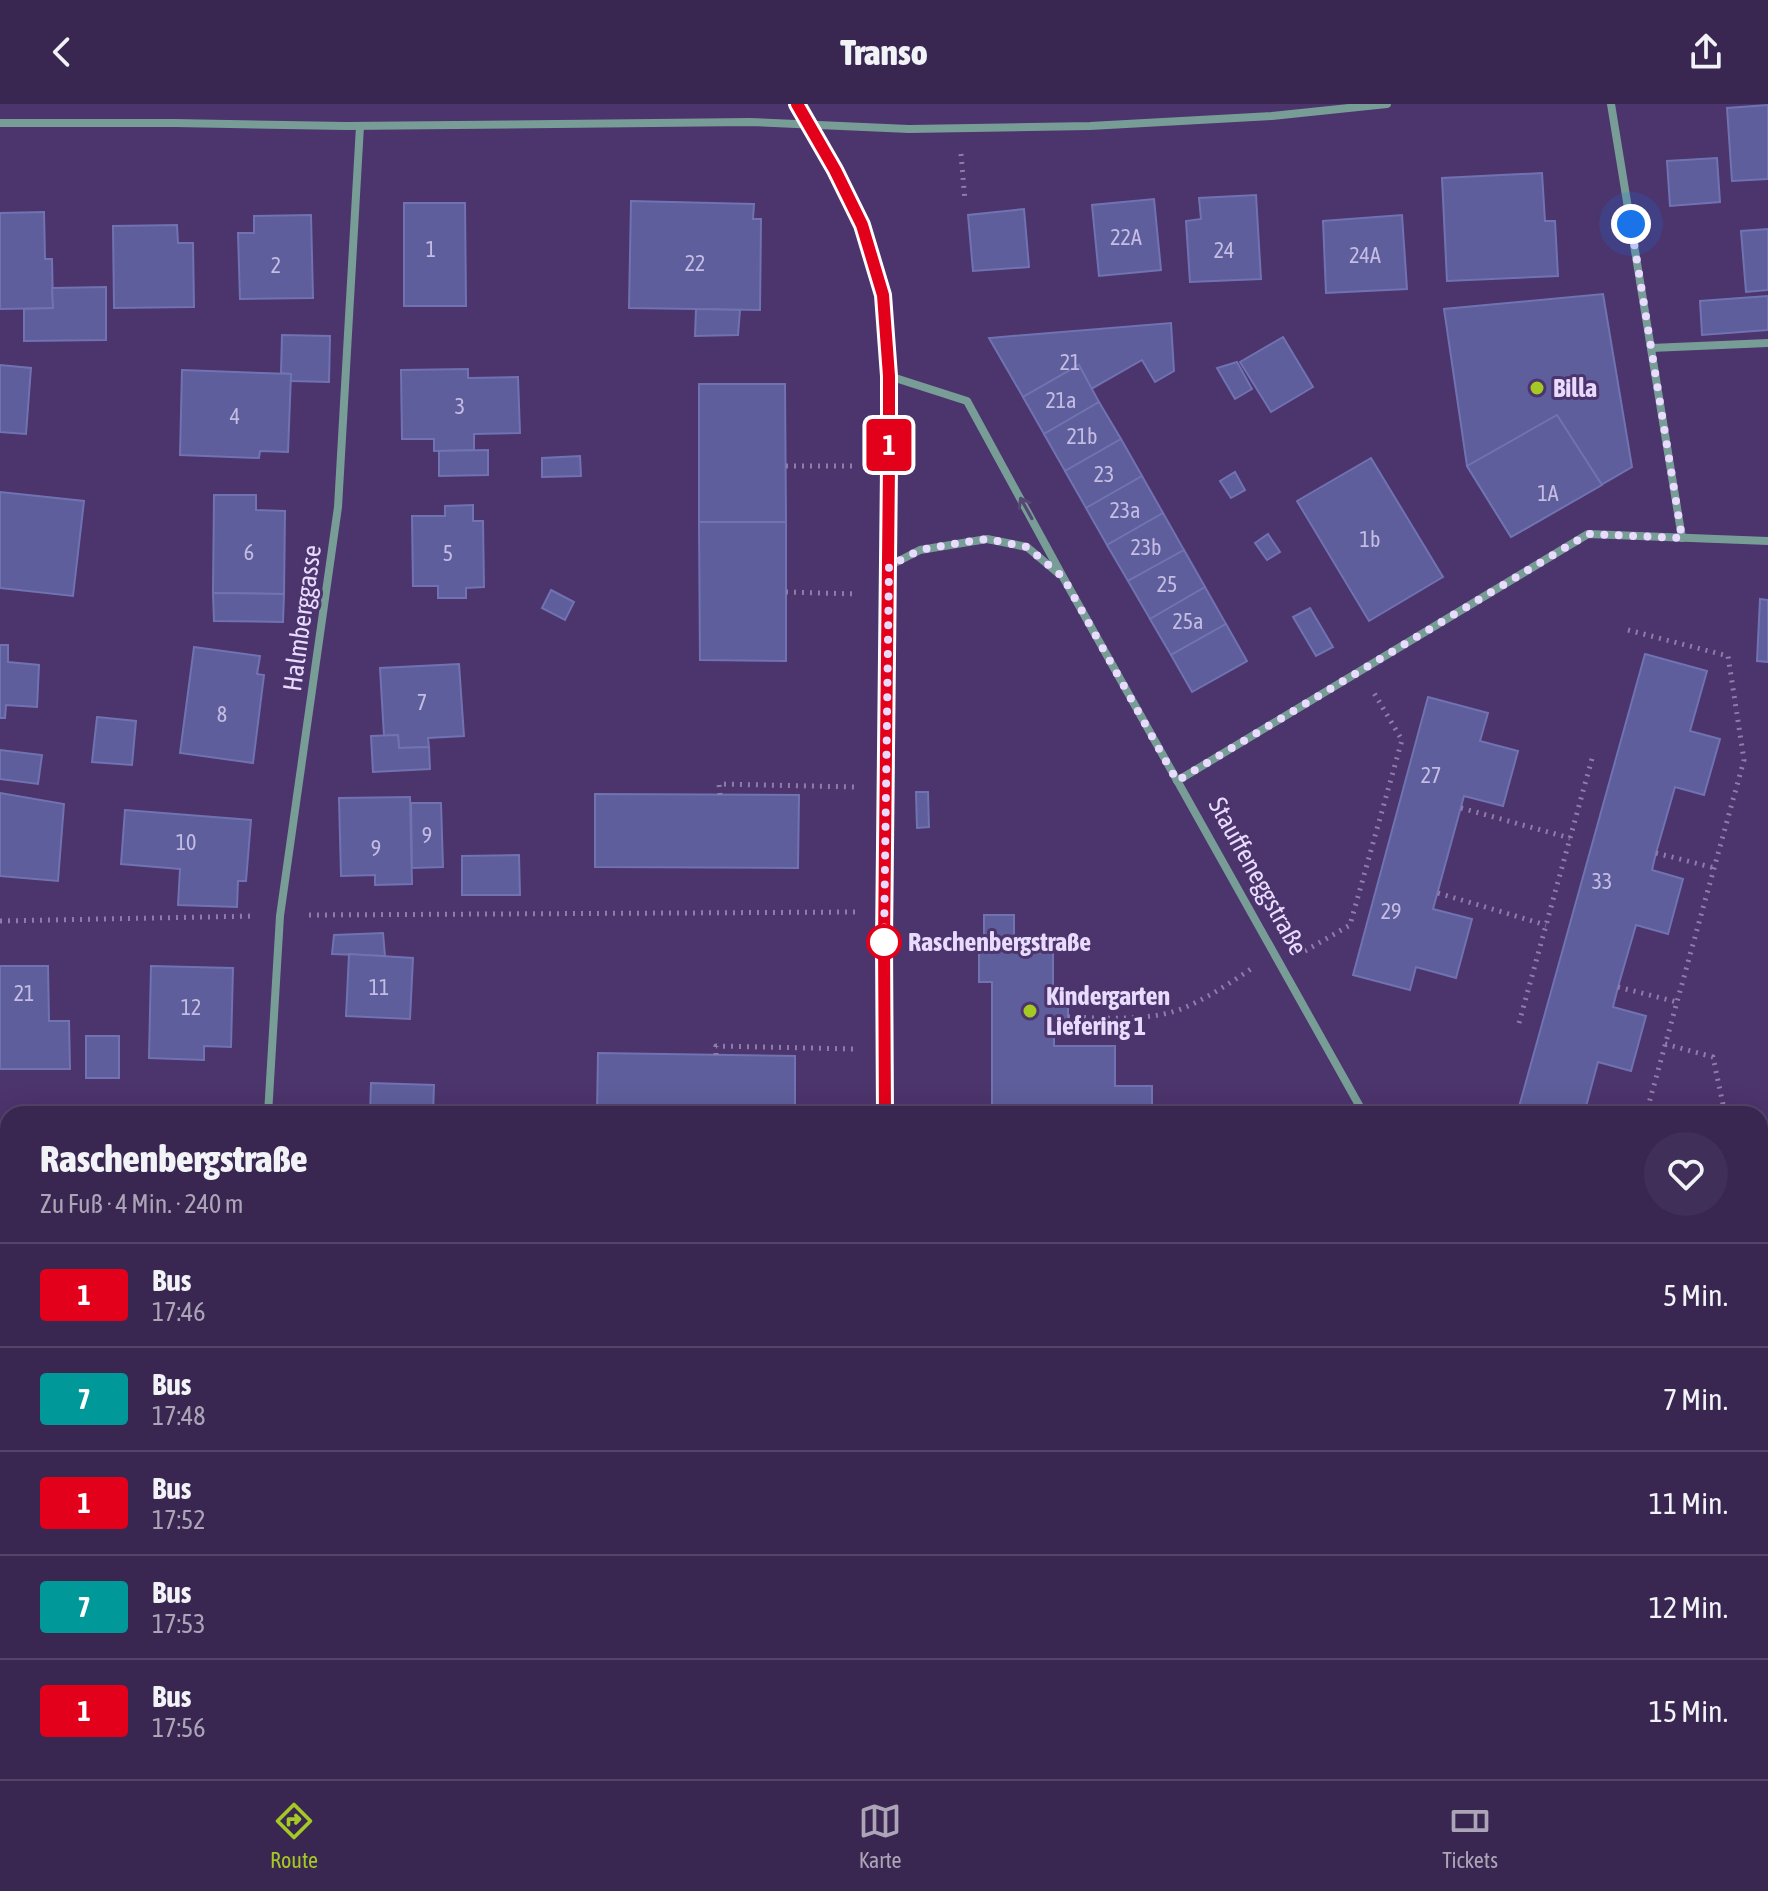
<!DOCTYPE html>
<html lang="de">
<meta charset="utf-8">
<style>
:root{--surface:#392751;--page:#402f58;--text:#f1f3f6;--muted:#aba5b7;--line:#534468;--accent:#a4c824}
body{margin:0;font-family:"Asap Condensed",sans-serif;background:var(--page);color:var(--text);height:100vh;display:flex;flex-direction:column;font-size:30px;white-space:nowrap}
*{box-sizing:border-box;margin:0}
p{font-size:26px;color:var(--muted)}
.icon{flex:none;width:44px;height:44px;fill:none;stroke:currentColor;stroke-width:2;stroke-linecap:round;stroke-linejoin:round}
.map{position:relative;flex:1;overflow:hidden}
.side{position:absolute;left:0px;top:1002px;width:1768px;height:674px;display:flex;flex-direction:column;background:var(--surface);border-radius:24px 24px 0 0;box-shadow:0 8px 32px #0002,0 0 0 2px var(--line)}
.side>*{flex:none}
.badge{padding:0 16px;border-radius:6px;font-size:28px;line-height:52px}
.you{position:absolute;width:40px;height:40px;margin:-20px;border:6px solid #fff;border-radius:50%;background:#1a73e8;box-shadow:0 0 0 12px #1a73e833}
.map>.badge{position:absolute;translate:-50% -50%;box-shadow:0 0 0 4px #fff}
.round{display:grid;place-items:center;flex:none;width:84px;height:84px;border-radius:42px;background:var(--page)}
.head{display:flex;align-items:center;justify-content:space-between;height:136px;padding:0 40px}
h1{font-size:38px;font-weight:800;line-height:60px}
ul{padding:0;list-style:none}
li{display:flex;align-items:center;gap:24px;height:104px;padding:0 40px;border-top:2px solid var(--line)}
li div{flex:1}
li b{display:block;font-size:30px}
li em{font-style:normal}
li .badge{min-width:88px;font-weight:700;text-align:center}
header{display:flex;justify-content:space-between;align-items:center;height:104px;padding:0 40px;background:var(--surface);font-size:36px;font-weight:800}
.tab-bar{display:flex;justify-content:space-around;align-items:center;height:112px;border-top:2px solid var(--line);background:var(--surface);font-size:22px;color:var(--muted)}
.tab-bar a{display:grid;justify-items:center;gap:4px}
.tab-bar .selected{color:var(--accent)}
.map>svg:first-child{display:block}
.building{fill:#5d5e9b;stroke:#7172b1;stroke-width:2}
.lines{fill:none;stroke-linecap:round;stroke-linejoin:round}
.path{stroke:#8f7cab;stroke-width:5;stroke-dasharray:2 6;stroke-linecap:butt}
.street{stroke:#779d96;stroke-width:8}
.secondary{stroke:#92d0c5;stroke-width:16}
.oneway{stroke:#554974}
.line-casing{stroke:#fff;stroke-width:18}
.line{stroke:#e2001a;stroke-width:12}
.walk{stroke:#e8dbfd;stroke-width:8;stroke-dasharray:0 14.4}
.poi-dot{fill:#a4c824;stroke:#4c346c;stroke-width:3}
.stop-dot{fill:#fff;stroke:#e2001a;stroke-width:4}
.labels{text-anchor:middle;stroke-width:6;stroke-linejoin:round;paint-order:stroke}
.number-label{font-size:22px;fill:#c5bce4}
.poi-label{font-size:26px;font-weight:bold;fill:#e8dbfd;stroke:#4c346c;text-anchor:start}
.street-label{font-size:26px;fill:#e8dbfd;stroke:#4c346c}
.stop-label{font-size:26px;font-weight:bold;fill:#e8dbfd;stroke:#4c346c;text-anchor:start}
</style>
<header><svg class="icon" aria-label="back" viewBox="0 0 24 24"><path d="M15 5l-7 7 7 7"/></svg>Transo<svg class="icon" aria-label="share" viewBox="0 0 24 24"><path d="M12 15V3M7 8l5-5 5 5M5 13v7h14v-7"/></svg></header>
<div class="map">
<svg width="1768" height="1675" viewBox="0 0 1768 1675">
<rect width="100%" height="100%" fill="#4c346c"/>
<!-- building -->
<g class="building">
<polygon points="1768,1 1768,75 1732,77 1727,4"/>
<polygon points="1717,54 1720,98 1670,102 1667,57"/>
<polygon points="1542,69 1545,117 1555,117 1558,172 1447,177 1442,74"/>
<polygon points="1256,91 1261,175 1190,178 1186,117 1201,115 1199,94"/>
<polygon points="1154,95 1161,166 1099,172 1092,101"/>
<polygon points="631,97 754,100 753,115 761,115 760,206 629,204"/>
<polygon points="404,99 465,99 466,202 404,202"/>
<polygon points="1024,105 1029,163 973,167 968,111"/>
<polygon points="44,108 45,155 52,155 53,204 0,205 0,109"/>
<polygon points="311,111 313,194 240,195 238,129 254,129 254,112"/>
<polygon points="1402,111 1407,185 1326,189 1323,117"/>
<polygon points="177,121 178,139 193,139 194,203 114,204 113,122"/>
<polygon points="1768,125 1768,186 1746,188 1741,127"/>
<polygon points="106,183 106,236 24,237 24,205 53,204 52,184"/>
<polygon points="1603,190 1632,363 1511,433 1467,362 1444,205"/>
<polygon points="1768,192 1768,226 1702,231 1700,197"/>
<polygon points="696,205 740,206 738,231 695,232"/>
<polygon points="1171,219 1174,267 1155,278 1142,256 1091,285 1079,261 1023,293 989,234"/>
<polygon points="282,231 330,232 329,278 291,277 291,270 281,269"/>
<polygon points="1283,233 1313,283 1271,308 1240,258"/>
<polygon points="1237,258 1252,285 1235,295 1217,264"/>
<polygon points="0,261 31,264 26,330 0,328"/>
<polygon points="1079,261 1099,298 1044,330 1023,293"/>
<polygon points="468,265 468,274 518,273 520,329 474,330 474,346 434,347 434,335 402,335 401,266"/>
<polygon points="182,266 291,270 288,348 260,347 259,354 180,351"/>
<polygon points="699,280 785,280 786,418 699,418"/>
<polygon points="1099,298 1121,335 1065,367 1044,330"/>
<polygon points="1557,311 1602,381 1511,433 1467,362"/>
<polygon points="1121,335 1142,372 1086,404 1065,367"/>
<polygon points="488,346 488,371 439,372 439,347"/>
<polygon points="580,352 581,372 542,373 542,354"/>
<polygon points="1371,354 1443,473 1369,517 1297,397"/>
<polygon points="1235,368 1245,386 1231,394 1220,377"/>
<polygon points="1142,372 1163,409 1107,441 1086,404"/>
<polygon points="0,388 84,397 73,492 0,484"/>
<polygon points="214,391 256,391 256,406 285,407 284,490 213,489"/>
<polygon points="473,401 473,417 483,417 484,483 466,484 466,494 438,494 438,482 413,482 412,412 445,412 445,402"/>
<polygon points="1163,409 1184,446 1128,477 1107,441"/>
<polygon points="699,418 786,418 786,557 700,556"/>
<polygon points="1268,430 1280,448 1267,456 1255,439"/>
<polygon points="1184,446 1205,483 1150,515 1128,477"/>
<polygon points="1205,483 1226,520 1171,551 1150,515"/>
<polygon points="551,486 574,498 565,516 542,504"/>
<polygon points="213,489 284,490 283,518 214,517"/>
<polygon points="1760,495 1768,496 1768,558 1757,557"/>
<polygon points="1310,504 1333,543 1316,552 1293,513"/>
<polygon points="1226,520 1247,557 1192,588 1171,551"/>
<polygon points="0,541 8,541 8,558 39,561 37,603 6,601 5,614 0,614"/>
<polygon points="194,543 260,552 257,570 264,571 253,659 180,649"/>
<polygon points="1645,550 1707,567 1690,627 1720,635 1704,691 1675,683 1656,749 1652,766 1683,775 1668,830 1636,821 1618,883 1613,903 1646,912 1631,967 1598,958 1584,1010 1517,1010"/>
<polygon points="459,560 464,632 428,634 429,643 399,644 398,631 384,632 380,564"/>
<polygon points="1428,593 1488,609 1480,637 1518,647 1503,702 1464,692 1433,805 1472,815 1456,874 1416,863 1410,886 1353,871"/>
<polygon points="97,613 136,617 132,661 92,658"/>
<polygon points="398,631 399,644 429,643 430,665 373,668 371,632"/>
<polygon points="0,646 42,651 38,680 0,675"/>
<polygon points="916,688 928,688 929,723 917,724"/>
<polygon points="0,689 64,700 58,777 0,772"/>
<polygon points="595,690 799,691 798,764 595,763"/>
<polygon points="410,693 412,780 375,781 375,771 341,772 339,694"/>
<polygon points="411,699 441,699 443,763 412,764"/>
<polygon points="125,706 251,716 246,777 238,777 237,803 178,801 180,765 121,760"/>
<polygon points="519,751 520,791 462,791 462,752"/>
<polygon points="984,811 1014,811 1014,832 1053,832 1053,901 1068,900 1068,921 1054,920 1054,942 1115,942 1115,982 1152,982 1152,1010 992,1009 992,878 979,878 979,833 984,833"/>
<polygon points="383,829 385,852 332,850 334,831"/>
<polygon points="349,850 413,854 410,915 346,912"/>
<polygon points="0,862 48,862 49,917 69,917 70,965 0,965"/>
<polygon points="151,862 233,864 231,943 204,942 204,956 149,954"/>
<rect x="86" y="932" width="33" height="42"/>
<polygon points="598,949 795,952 795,1010 597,1010"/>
<polygon points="371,979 434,981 433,1010 370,1010"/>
<rect x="0" y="1018" width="8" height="15"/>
<rect x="0" y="1033" width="8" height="69"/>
<polygon points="6,1169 8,1230 5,1230 5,1246 0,1246 0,1170"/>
<polygon points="1760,1261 1765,1285 1760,1286"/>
<polygon points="1768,1327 1768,1483 1760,1484 1760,1329"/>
<polygon points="1768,1483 1768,1565 1760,1565 1760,1484"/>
<polygon points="0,1530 8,1531 8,1591 0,1590"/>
</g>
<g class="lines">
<!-- path -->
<g class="path">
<polyline points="961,50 965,97"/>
<polyline points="786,362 857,362"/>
<polyline points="786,488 857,490"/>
<polyline points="1628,526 1728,552 1744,656 1646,1010"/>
<polyline points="720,691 719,680 856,683"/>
<polyline points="1461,704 1570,734"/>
<polyline points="1656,749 1715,764"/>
<polyline points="1438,789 1546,821"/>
<polyline points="309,811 855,808"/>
<polyline points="0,817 255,812"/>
<polyline points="1305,847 1350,821 1402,636 1374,589"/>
<polyline points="1618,883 1677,898"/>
<path d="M1068 913C1103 914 1153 918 1186 903 1209 893 1230 879 1251 865"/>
<polyline points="1519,919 1593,651"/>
<polyline points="1665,940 1713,953 1725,1010"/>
<polyline points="716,951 716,942 854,945"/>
<polyline points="1760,1171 1768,1209"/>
</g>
<!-- street -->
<g class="street">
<polyline points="1611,0 1682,434"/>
<polyline points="0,19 175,19 346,22 750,18 909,25 1090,22 1272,12 1387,0"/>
<polyline points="1651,244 1768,239"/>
<polyline points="889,272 967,297 1063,473 1364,1010"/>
<polyline points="889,462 920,446 987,435 1027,443 1059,470"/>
<polyline points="1177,677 1588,430 1768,437"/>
<polyline points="268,1010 280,812 338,403 360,22"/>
<polyline points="0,1651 8,1652"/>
<polyline points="400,1668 515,1675"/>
<polyline points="1731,1668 1735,1675"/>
</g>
<!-- secondary -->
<g class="secondary">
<polyline points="797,0 835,66 862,121 883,191 889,272 889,362 884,838 885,1010"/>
<polyline points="885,1675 885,1668"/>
</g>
</g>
<!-- one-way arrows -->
<defs><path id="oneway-shaft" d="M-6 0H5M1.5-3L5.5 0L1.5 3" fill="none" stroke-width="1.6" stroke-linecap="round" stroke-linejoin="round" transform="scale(2)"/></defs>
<use class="oneway" href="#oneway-shaft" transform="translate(1026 404) rotate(-119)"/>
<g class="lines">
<defs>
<polyline id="line" points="797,0 835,66 862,121 883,191 889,272 889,362 884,838 885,1010"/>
</defs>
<!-- line casing -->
<use href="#line" class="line-casing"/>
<!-- line -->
<use href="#line" class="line"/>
<!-- walk -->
<polyline class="walk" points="884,838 889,462 920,446 959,439 987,435 1027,443 1063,473 1177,677 1588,430 1682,434 1631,120"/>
</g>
<!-- markers -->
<g class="poi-dot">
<circle cx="1537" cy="284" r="8"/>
<circle cx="1030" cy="907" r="8"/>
</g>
<circle class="stop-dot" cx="884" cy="838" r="16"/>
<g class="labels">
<!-- number labels -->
<g class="number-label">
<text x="1126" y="141">22A</text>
<text x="431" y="153">1</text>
<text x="1224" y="154">24</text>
<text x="1365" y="159">24A</text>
<text x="695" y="167">22</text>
<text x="276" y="169">2</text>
<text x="1070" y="266">21</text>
<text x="1061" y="304">21a</text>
<text x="460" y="310">3</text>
<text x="235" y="320">4</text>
<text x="1082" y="340">21b</text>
<text x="1104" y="378">23</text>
<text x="1548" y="397">1A</text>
<text x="1125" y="414">23a</text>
<text x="1370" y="443">1b</text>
<text x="1146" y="451">23b</text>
<text x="249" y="456">6</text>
<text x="448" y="457">5</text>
<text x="1167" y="488">25</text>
<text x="1188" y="525">25a</text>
<text x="422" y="606">7</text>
<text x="222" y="618">8</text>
<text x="1431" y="679">27</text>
<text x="427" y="739">9</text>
<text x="186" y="746">10</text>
<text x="376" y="752">9</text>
<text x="1602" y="785">33</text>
<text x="1391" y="815">29</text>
<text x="379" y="891">11</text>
<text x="24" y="897">21</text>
<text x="191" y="911">12</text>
</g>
<!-- poi labels -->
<g class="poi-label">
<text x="1553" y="293">Billa</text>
<text x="1046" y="901">Kindergarten<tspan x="1046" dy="30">Liefering 1</tspan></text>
</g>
<!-- street labels -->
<g class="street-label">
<text transform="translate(302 514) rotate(-82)" y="9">Halmberggasse</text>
<text transform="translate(1258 772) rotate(61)" y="9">Stauffeneggstraße</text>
</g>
<!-- stop labels -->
<g class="stop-label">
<text x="908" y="847">Raschenbergstraße</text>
</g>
</g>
</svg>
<div class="you" style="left:1631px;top:120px"></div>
<b class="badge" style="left:889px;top:341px;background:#e2001a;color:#fff">1</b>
<section class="side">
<div class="head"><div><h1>Raschenbergstraße</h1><p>Zu Fuß · 4 Min. · 240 m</p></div><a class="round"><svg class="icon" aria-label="heart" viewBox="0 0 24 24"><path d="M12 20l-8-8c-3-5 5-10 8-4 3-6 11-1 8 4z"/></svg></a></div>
<ul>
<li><span class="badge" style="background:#e2001a;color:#fff">1</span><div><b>Bus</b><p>17:46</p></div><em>5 Min.</em></li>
<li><span class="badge" style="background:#009898;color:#fff">7</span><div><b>Bus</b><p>17:48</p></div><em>7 Min.</em></li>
<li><span class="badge" style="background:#e2001a;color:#fff">1</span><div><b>Bus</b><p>17:52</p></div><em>11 Min.</em></li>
<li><span class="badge" style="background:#009898;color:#fff">7</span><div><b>Bus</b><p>17:53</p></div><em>12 Min.</em></li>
<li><span class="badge" style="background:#e2001a;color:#fff">1</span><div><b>Bus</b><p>17:56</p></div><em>15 Min.</em></li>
</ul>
</section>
</div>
<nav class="tab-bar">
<a class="selected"><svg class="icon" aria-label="directions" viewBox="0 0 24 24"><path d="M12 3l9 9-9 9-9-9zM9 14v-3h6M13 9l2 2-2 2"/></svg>Route</a>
<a><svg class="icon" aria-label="map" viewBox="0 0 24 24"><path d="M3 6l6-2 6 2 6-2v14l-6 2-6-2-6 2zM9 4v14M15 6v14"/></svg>Karte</a>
<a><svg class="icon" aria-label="tickets" viewBox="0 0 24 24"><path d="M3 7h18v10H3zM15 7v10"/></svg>Tickets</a>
</nav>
